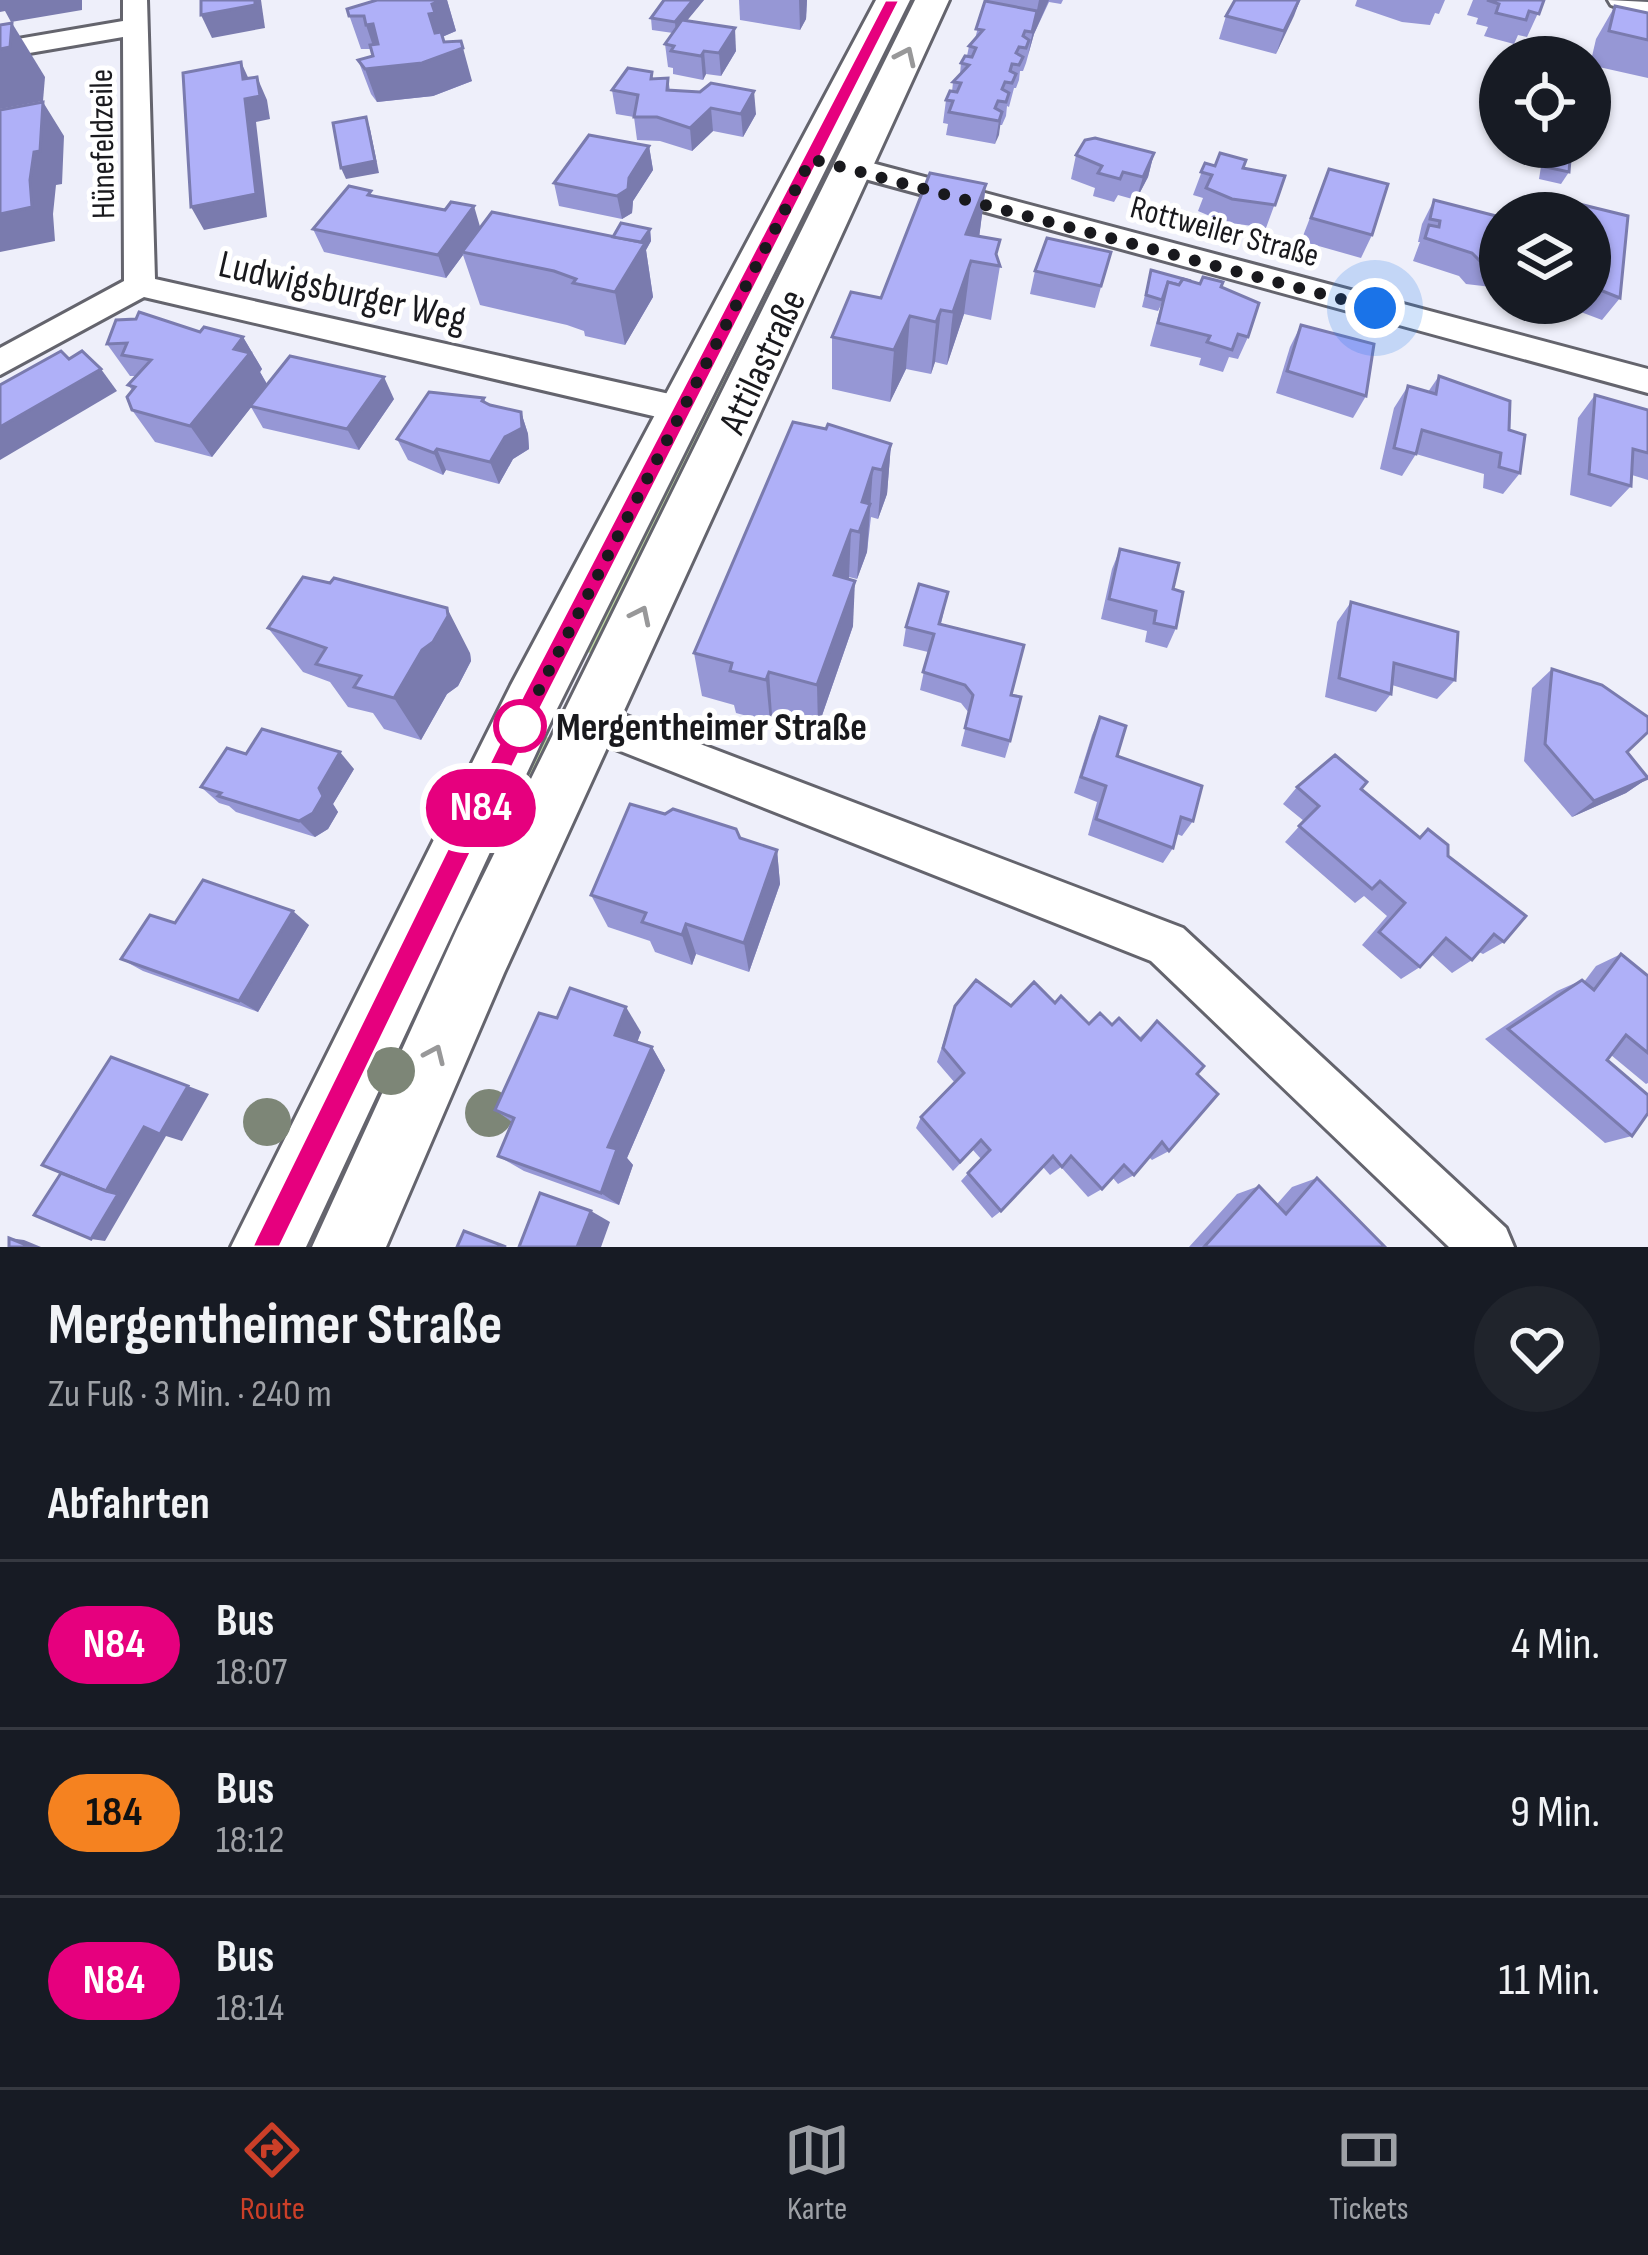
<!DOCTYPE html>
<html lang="de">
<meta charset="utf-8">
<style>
:root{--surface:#171b24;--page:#20242c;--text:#f1f3f6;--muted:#9ea1a6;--line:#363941;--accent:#cb3f28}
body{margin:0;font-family:"Sofia Sans Condensed",sans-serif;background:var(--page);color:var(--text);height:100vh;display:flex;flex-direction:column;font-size:45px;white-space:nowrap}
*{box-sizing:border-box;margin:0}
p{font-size:39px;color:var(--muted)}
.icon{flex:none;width:66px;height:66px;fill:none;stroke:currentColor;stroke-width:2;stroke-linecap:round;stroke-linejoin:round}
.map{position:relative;height:1247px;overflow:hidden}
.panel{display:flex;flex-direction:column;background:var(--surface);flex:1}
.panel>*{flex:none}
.badge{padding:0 24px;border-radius:39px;font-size:42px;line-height:78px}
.controls{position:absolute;left:1479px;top:36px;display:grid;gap:24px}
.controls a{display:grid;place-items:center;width:132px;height:132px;border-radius:50%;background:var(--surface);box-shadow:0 3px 9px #0004;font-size:60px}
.you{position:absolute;width:60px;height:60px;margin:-30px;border:9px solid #fff;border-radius:50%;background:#1a73e8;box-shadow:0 0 0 18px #1a73e833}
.map>.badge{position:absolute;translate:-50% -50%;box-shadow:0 0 0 6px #fff}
h2{padding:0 48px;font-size:45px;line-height:108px}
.round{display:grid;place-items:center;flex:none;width:126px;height:126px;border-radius:63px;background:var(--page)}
.head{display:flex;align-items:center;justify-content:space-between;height:204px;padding:0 48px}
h1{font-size:57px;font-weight:700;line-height:90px}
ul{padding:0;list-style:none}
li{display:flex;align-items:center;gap:36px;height:168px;padding:0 48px;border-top:3px solid var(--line)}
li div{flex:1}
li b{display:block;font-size:45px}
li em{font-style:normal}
li .badge{min-width:132px;font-weight:700;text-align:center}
.tab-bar{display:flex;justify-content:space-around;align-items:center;height:168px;border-top:3px solid var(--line);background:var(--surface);font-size:33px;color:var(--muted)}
.tab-bar a{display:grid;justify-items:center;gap:6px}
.tab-bar .current{color:var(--accent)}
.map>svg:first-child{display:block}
.green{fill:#bedaa3}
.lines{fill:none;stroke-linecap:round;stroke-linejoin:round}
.street-casing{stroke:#64646d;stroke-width:6}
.secondary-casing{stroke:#64646d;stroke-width:6}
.street{fill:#fff;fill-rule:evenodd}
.secondary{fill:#fff;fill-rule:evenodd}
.tree{fill:#7d8677}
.wall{fill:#9697d5}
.shaded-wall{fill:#7a7bae}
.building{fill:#afb0f8;stroke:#7a7bae;stroke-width:3}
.oneway{stroke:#989899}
.line{fill:#e6007e;stroke:#fff;stroke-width:3}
.walk{stroke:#19191d;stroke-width:12;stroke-dasharray:0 21.6}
.stop-dot{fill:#fff;stroke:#e6007e;stroke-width:6}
.labels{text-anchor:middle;stroke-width:10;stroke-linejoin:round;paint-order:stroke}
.far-street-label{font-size:33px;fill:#19191d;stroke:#fff}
.street-label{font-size:39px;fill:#19191d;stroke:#fff}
.stop-label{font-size:39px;font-weight:bold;fill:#19191d;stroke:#fff;text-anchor:start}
</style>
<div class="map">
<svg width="1648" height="1247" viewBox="0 0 1648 1247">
<rect width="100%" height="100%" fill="#eeeffa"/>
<!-- green -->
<g class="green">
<polygon points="811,194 823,196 598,655 583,651"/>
<polygon points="543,736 553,739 412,1040 396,1036"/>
</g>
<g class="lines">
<defs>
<g id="street">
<polygon points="123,0 147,0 155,279 683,397 695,401 700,410 695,419 683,423 144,297 0,375 0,348 124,281 123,37 0,58 0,42 123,21"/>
<polygon points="1608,0 1648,2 1648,19 1611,5"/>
<polygon points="853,158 1648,369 1648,393 843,173 839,167 843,161"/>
<polygon points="590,702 1183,928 1506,1228 1514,1247 1449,1247 1151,961 575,733 569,720 575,707"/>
</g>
<g id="secondary">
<polygon points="876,0 910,0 553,717 306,1247 231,1247 511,685"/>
<polygon points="915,0 949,0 504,973 386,1247 312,1247 458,927"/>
</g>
</defs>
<!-- street casing -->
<use href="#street" class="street-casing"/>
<!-- secondary casing -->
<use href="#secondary" class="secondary-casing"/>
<!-- street -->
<use href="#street" class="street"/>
<!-- secondary -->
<use href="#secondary" class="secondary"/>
</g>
<!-- trees -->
<g class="tree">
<circle cx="391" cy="1071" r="24"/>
<circle cx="489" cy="1113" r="24"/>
<circle cx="267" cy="1122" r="24"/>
</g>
<!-- wall -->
<g class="wall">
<polygon points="377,0 447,0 456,31 442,37 472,81 433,96 377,102 371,94 358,60 373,56 371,49 361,49 347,9"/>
<polygon points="664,0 704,0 687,20 736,51 721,76 706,74 703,80 673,74 673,68 668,67 665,44 673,33 652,30 651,18"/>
<polygon points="739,0 807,0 806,19 800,30 740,20"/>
<polygon points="985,0 1063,0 1061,4 1049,2 1034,34 1026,63 1023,71 1020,71 1019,80 1016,88 1014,88 1009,107 1007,106 1006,116 1002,125 1000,125 995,144 946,135 948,124 943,123 946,100 952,92 953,82 960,74 961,63 967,56 969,46 975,39"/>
<polygon points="1300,0 1276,54 1219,39 1226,16"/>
<polygon points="1357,0 1445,0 1439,14 1435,13 1430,25 1402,22 1355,6"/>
<polygon points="1473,0 1544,0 1527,37 1518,35 1514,44 1484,36 1488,27 1476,24 1478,18 1467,15"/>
<polygon points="1615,6 1648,13 1648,78 1590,65 1596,39"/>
<polygon points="668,78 670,91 756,114 743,137 713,131 692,151 660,141 637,140 634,117 616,114 612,90 653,79"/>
<polygon points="649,146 653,170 633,201 632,213 622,219 559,206 554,183"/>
<polygon points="1544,147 1571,147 1569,172 1561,184 1539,179"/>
<polygon points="1154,153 1148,177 1136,200 1118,195 1114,202 1093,196 1095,188 1071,179 1076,155"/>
<polygon points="1205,163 1285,176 1266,228 1224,222 1198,211 1203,198 1193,195"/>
<polygon points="1329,169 1372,235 1361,258 1301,241"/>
<polygon points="986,184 979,237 997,258 1000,266 991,320 964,314 947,365 935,362 931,374 906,369 890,402 832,389 832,337 881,298"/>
<polygon points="374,196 481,227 613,237 650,229 651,241 646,250 653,297 625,345 585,336 584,331 567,325 480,305 463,255 446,278 324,252 313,229"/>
<polygon points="1434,200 1500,217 1500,288 1466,284 1459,276 1413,261 1420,242 1418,242 1422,224"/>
<polygon points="1567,201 1628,216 1620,298 1602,320 1557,303 1590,303 1590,213 1559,213"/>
<polygon points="1111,252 1095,308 1030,294 1035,271"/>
<polygon points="1151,270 1200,284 1221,287 1248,337 1238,359 1229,357 1223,372 1199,365 1201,358 1150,346 1161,305 1158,311 1142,307"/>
<polygon points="1301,325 1366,396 1353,418 1276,393 1290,347"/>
<polygon points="200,332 243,337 262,369 260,372 267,384 394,399 359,450 263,428 251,407 212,457 155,442 132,410 132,390 128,385 136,376 130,376 107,344"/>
<polygon points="1439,376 1509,430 1520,473 1503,494 1483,488 1484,474 1416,454 1402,476 1380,469 1394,408 1408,386 1428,392"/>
<polygon points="1595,395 1648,410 1648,480 1632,475 1631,486 1611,507 1570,495 1578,418"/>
<polygon points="484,398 486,403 521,412 528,434 529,449 513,459 499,484 446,470 443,475 408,460 397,439"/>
<polygon points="891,444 887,494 878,519 871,517 867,552 857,579 849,577 849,579 853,626 818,727 772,715 770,722 736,713 734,705 702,696 694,653"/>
<polygon points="1120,549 1173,589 1176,628 1167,648 1145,642 1147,631 1101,619 1112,569"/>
<polygon points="948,592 941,624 1011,695 1010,741 1005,758 961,746 969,713 961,703 920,690 928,652 903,646 906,627"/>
<polygon points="1351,602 1455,680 1437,699 1392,685 1391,694 1376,712 1325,697 1337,622"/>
<polygon points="268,628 470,653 471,661 458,686 447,694 421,740 384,729 373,713 348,707 330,682 303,672"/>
<polygon points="1552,669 1648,778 1626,793 1572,817 1524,761 1532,688"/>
<polygon points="1100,717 1117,756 1193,821 1182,836 1177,834 1173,848 1163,863 1088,835 1097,802 1074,793 1092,735"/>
<polygon points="246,754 354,769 333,804 338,812 328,829 315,837 236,812 229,806 219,803 201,787"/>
<polygon points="1297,787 1361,789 1419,837 1428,829 1504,942 1483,954 1479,952 1472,960 1452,973 1431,954 1420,967 1401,979 1362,945 1387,916 1364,896 1355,903 1285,842 1304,821 1283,804"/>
<polygon points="740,838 777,850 780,884 749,972 696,954 692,965 655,952 650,941 608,927 591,895"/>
<polygon points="175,923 309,925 258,1012 143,971 121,959"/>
<polygon points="1621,954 1648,976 1648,1083 1646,1084 1611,1055 1607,1060 1632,1136 1605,1143 1485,1039 1557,991 1582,980 1584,982 1596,966"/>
<polygon points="1055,1003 1089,1024 1112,1025 1139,1038 1157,1021 1197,1074 1169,1151 1152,1160 1149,1157 1134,1175 1118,1184 1113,1178 1102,1189 1088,1197 1061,1167 1050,1175 1043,1167 1001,1211 992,1218 961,1181 981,1159 973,1150 953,1171 916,1128 921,1117 955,1083 937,1062 955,1006"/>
<polygon points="557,1018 641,1032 637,1042 652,1047 665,1070 627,1158 633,1165 619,1205 524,1171 498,1156 512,1122 495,1110"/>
<polygon points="1317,1178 1385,1247 1189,1247 1237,1194 1259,1186 1277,1204 1292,1187"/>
</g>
<!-- shaded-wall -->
<g class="shaded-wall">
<polygon points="0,0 82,0 82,10 11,22 5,11 0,12"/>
<polygon points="255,0 261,0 265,28 212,38 201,15"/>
<polygon points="442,0 447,0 456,31 442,37 439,47 429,14 432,4"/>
<polygon points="693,0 704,0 676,34 675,22"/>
<polygon points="799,0 807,0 806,19 800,30"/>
<polygon points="1039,0 1049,0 1034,34 1028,55"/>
<polygon points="1300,0 1294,16 1276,54 1284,31"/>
<polygon points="12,23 45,77 43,101 0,109 0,49"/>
<polygon points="373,24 384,57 377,58 366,25"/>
<polygon points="735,28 736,51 721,76 719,53"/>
<polygon points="463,48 472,81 433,96 377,102 365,69"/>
<polygon points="704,51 706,74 703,80 701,56"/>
<polygon points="241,62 252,86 257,77 267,100 270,119 256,122 267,217 204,230 191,207 243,79"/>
<polygon points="754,91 756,114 743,137 741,114"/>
<polygon points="43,102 64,136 62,184 56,185 53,214 55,241 0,252 0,214"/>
<polygon points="711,108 713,131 692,151 690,128"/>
<polygon points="1002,112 999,135 995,144 999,121"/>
<polygon points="366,117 370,129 379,173 346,179 341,168"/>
<polygon points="649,146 653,170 633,201 632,213 622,219 617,196"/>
<polygon points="1154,153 1148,177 1136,200 1143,177"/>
<polygon points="986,184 979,238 966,234"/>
<polygon points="474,206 481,230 462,252 463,255 446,278 438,255"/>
<polygon points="650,229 651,241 646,250 653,297 625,345 615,292"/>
<polygon points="971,261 964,314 947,365 953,312"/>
<polygon points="941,310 935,362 931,374 936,322"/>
<polygon points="910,316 906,369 890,402 894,350"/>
<polygon points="243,337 262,369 260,372 268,386 212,457 190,426 234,349"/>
<polygon points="101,369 117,391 0,460 0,427"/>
<polygon points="384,377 394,399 359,450 347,429"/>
<polygon points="521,412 528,434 529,449 513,459 499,484 490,462"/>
<polygon points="891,444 887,494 878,519 882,470"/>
<polygon points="437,449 446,470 443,475 434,453"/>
<polygon points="873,468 867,552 857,579 862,502"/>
<polygon points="851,530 849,577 833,621 834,575"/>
<polygon points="855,581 853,626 818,727 817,685"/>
<polygon points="447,608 470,653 471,661 458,686 447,694 421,740 394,698"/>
<polygon points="769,672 772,715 770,722 766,680"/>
<polygon points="340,752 354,769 333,804 338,812 328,829 315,837 299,821"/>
<polygon points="1648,778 1626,793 1572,817 1594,801"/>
<polygon points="777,850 780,884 749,972 744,943"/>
<polygon points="293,911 309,925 258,1012 239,1001"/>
<polygon points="686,924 696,954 692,965 682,935"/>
<polygon points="626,1007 641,1032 631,1059 615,1035"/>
<polygon points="652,1047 665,1070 627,1158 633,1165 619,1205 601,1193 608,1147"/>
<polygon points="188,1086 209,1094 182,1141 166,1136 105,1241 91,1239 106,1191 144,1127"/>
<polygon points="591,1211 610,1222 601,1247 577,1247"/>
<polygon points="9,1238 24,1240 41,1247 31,1247"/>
</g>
<!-- building -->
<g class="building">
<polygon points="201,0 255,0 255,5 201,15"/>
<polygon points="377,0 442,0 432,4 435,13 429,14 435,33 441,32 444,42 461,41 463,48 422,63 365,69 358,60 373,56 370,45 378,44 373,24 366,25 364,16 349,16 347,9"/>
<polygon points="664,0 693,0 675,22 651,18"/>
<polygon points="1235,0 1299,0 1284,31 1226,16"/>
<polygon points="1487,0 1544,0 1539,14 1529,11 1526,20 1496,13 1499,4"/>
<polygon points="985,1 1037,11 1032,32 1025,31 1023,36 1029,40 1026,48 1019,47 1016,53 1023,57 1019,65 1012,64 1010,71 1016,74 1012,83 1005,82 1002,89 1009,93 1006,102 998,101 995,108 1002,112 999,121 949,112 953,101 946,100 950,91 957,92 961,83 953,82 969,65 961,63 965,56 972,57 976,48 969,46 983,30 976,29"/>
<polygon points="1615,6 1648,13 1648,40 1609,31"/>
<polygon points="682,20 735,28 719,53 704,51 701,56 671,51 674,46 665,44"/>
<polygon points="12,23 10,47 0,49 0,25"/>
<polygon points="241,62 243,79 257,77 260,96 245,99 256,194 191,207 183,73"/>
<polygon points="628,68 652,72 651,79 668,78 667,90 700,92 711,83 754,91 741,114 711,108 690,128 657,117 634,117 638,95 612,90"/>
<polygon points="43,102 40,151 34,152 30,180 32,207 0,214 0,110"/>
<polygon points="366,117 375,161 341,168 333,123"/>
<polygon points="589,135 649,146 629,178 628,189 617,196 554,183"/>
<polygon points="1095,138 1154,153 1143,177 1123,172 1120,179 1098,173 1102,166 1076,155 1085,140"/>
<polygon points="1548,147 1571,147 1569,172 1546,167"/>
<polygon points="1220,153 1246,160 1243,168 1285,176 1275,205 1232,199 1206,188 1212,175 1201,172 1205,163 1215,166"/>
<polygon points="1329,169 1388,184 1372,235 1311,218"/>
<polygon points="930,173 986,184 966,234 1000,240 996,254 1000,266 971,261 953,312 941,310 936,322 910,316 894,350 832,337 851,292 881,298"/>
<polygon points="349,186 371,191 368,195 445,210 451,202 474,206 438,255 313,229"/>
<polygon points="1434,200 1500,217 1500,263 1480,261 1472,253 1425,238 1429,225 1439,227 1440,221 1430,219"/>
<polygon points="1567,201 1628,216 1620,298 1590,286 1590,213 1565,213"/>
<polygon points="492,212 645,243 615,292 573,283 576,279 554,271 462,252"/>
<polygon points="621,223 650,229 641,242 613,237"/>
<polygon points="1047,238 1111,252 1101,286 1035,271"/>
<polygon points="1151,270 1191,281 1183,279 1179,285 1168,282 1162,300 1146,295"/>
<polygon points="1203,277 1223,282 1221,287 1259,303 1248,337 1238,334 1232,350 1207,342 1210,336 1158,323 1168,282 1179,285 1183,279 1200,284"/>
<polygon points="139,312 200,332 204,327 243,337 234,349 250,353 190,426 132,410 127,397 135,387 128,385 151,360 122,355 127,343 107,344 116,320 136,319"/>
<polygon points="1301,325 1374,344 1366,396 1287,371"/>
<polygon points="61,351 69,359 82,351 101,369 0,427 0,385"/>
<polygon points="290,356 384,377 347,429 250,406"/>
<polygon points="1439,376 1510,401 1509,430 1525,435 1520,473 1499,467 1501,453 1422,430 1416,454 1394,448 1408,386 1436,394"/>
<polygon points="429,392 484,398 482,401 490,405 521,412 522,428 505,437 490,462 437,449 434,453 397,439"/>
<polygon points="1595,395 1648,410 1648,453 1633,449 1631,486 1589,474"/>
<polygon points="793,422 826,429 828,424 891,444 882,470 873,468 862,502 870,504 859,532 851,530 834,575 855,581 817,685 769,672 766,680 730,671 732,663 694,653"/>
<polygon points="1120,549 1179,563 1173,589 1183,592 1176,628 1154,623 1156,611 1109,599"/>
<polygon points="303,577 330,583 334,578 447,608 448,616 433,642 422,650 394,698 354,687 361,676 316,664 326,648 268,628"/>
<polygon points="919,584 948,592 939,624 1024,645 1011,695 1021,697 1010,741 965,728 973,695 965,685 923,672 934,634 906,627"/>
<polygon points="1351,602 1458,632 1455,680 1394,663 1391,694 1339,678"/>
<polygon points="1552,669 1602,685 1648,717 1648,732 1627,752 1648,778 1594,801 1545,744"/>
<polygon points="1100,717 1126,726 1117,756 1202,786 1193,821 1181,817 1173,848 1096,819 1106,786 1081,777"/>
<polygon points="262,729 340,752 319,788 323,796 313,813 299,821 218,796 221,793 201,787 227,748 246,754"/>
<polygon points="1335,755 1367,782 1361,789 1420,838 1428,829 1448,845 1448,856 1526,916 1504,942 1494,934 1472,960 1446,938 1420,967 1379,932 1405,903 1380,881 1372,889 1299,826 1319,806 1297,787"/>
<polygon points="630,804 665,814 673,809 736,829 740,838 777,850 744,943 686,924 682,935 642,922 646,913 591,895"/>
<polygon points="203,880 293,911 239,1001 121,959 150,915 175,923"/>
<polygon points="1621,954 1648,976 1648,1053 1626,1035 1607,1060 1648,1095 1648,1113 1632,1136 1508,1029 1582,980 1594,990"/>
<polygon points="976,980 1011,1006 1034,982 1055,1003 1061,996 1089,1024 1100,1013 1112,1025 1119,1018 1141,1040 1157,1021 1204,1066 1197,1074 1218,1094 1169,1151 1162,1142 1134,1175 1124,1165 1102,1189 1071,1156 1062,1167 1053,1156 1001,1211 968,1173 990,1150 981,1140 960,1162 921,1117 964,1073 943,1048 955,1006"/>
<polygon points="570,988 626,1007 615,1035 652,1047 608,1147 617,1149 601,1193 498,1156 514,1118 495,1110 539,1013 557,1018"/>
<polygon points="111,1057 188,1086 160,1134 144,1127 106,1191 42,1165"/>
<polygon points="61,1173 106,1191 118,1194 91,1239 34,1215"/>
<polygon points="1317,1178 1385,1247 1204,1247 1259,1186 1286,1214"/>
<polygon points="540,1193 591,1211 577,1247 519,1247"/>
<polygon points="464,1231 506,1247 457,1247"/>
<polygon points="9,1238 31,1247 9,1247"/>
</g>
<!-- one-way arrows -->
<defs><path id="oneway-chevron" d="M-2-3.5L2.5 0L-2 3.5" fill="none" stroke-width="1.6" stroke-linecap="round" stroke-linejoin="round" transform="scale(3)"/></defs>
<g class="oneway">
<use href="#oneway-chevron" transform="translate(906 56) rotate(-65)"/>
<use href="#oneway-chevron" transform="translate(641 615) rotate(-64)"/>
<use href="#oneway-chevron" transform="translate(435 1054) rotate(-66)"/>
</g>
<!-- line -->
<polygon class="line" points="885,0 900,0 540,710 280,1247 252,1247 257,1236 523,695"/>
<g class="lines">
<!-- walk -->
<polyline class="walk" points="520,726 515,737 811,159 1375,308"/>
</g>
<!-- markers -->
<circle class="stop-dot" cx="520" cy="726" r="24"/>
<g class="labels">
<!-- far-street labels -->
<g class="far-street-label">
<text transform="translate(101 144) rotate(-91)" y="12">Hünefeldzeile</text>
<text transform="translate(1225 230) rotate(15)" y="12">Rottweiler Straße</text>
</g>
<!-- street labels -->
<g class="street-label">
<text transform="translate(343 290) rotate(13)" y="14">Ludwigsburger Weg</text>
<text transform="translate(761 361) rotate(-65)" y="14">Attilastraße</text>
</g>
<!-- stop labels -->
<g class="stop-label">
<text x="556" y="740">Mergentheimer Straße</text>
</g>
</g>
</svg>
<div class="controls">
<a><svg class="icon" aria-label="locate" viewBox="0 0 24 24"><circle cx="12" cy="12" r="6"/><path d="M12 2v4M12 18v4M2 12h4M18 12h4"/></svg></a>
<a><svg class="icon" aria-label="layers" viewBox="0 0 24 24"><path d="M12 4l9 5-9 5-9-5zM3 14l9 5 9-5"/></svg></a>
</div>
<div class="you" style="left:1375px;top:308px"></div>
<b class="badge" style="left:481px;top:808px;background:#e6007e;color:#fff">N84</b>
</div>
<section class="panel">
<div class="head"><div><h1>Mergentheimer Straße</h1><p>Zu Fuß · 3 Min. · 240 m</p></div><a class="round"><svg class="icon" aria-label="heart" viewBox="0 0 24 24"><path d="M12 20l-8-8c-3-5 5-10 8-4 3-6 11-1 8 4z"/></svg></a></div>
<h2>Abfahrten</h2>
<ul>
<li><span class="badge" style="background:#e6007e;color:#fff">N84</span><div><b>Bus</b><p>18:07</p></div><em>4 Min.</em></li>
<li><span class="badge" style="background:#f58220;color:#111">184</span><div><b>Bus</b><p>18:12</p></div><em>9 Min.</em></li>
<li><span class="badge" style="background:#e6007e;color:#fff">N84</span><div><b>Bus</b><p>18:14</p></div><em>11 Min.</em></li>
</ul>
</section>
<nav class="tab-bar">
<a class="current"><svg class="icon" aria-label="directions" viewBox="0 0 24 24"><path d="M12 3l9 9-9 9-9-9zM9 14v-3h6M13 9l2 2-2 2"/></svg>Route</a>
<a><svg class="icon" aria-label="map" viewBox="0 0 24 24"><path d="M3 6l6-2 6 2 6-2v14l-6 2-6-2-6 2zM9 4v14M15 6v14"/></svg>Karte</a>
<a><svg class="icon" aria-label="tickets" viewBox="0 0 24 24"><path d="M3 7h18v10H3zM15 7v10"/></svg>Tickets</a>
</nav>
